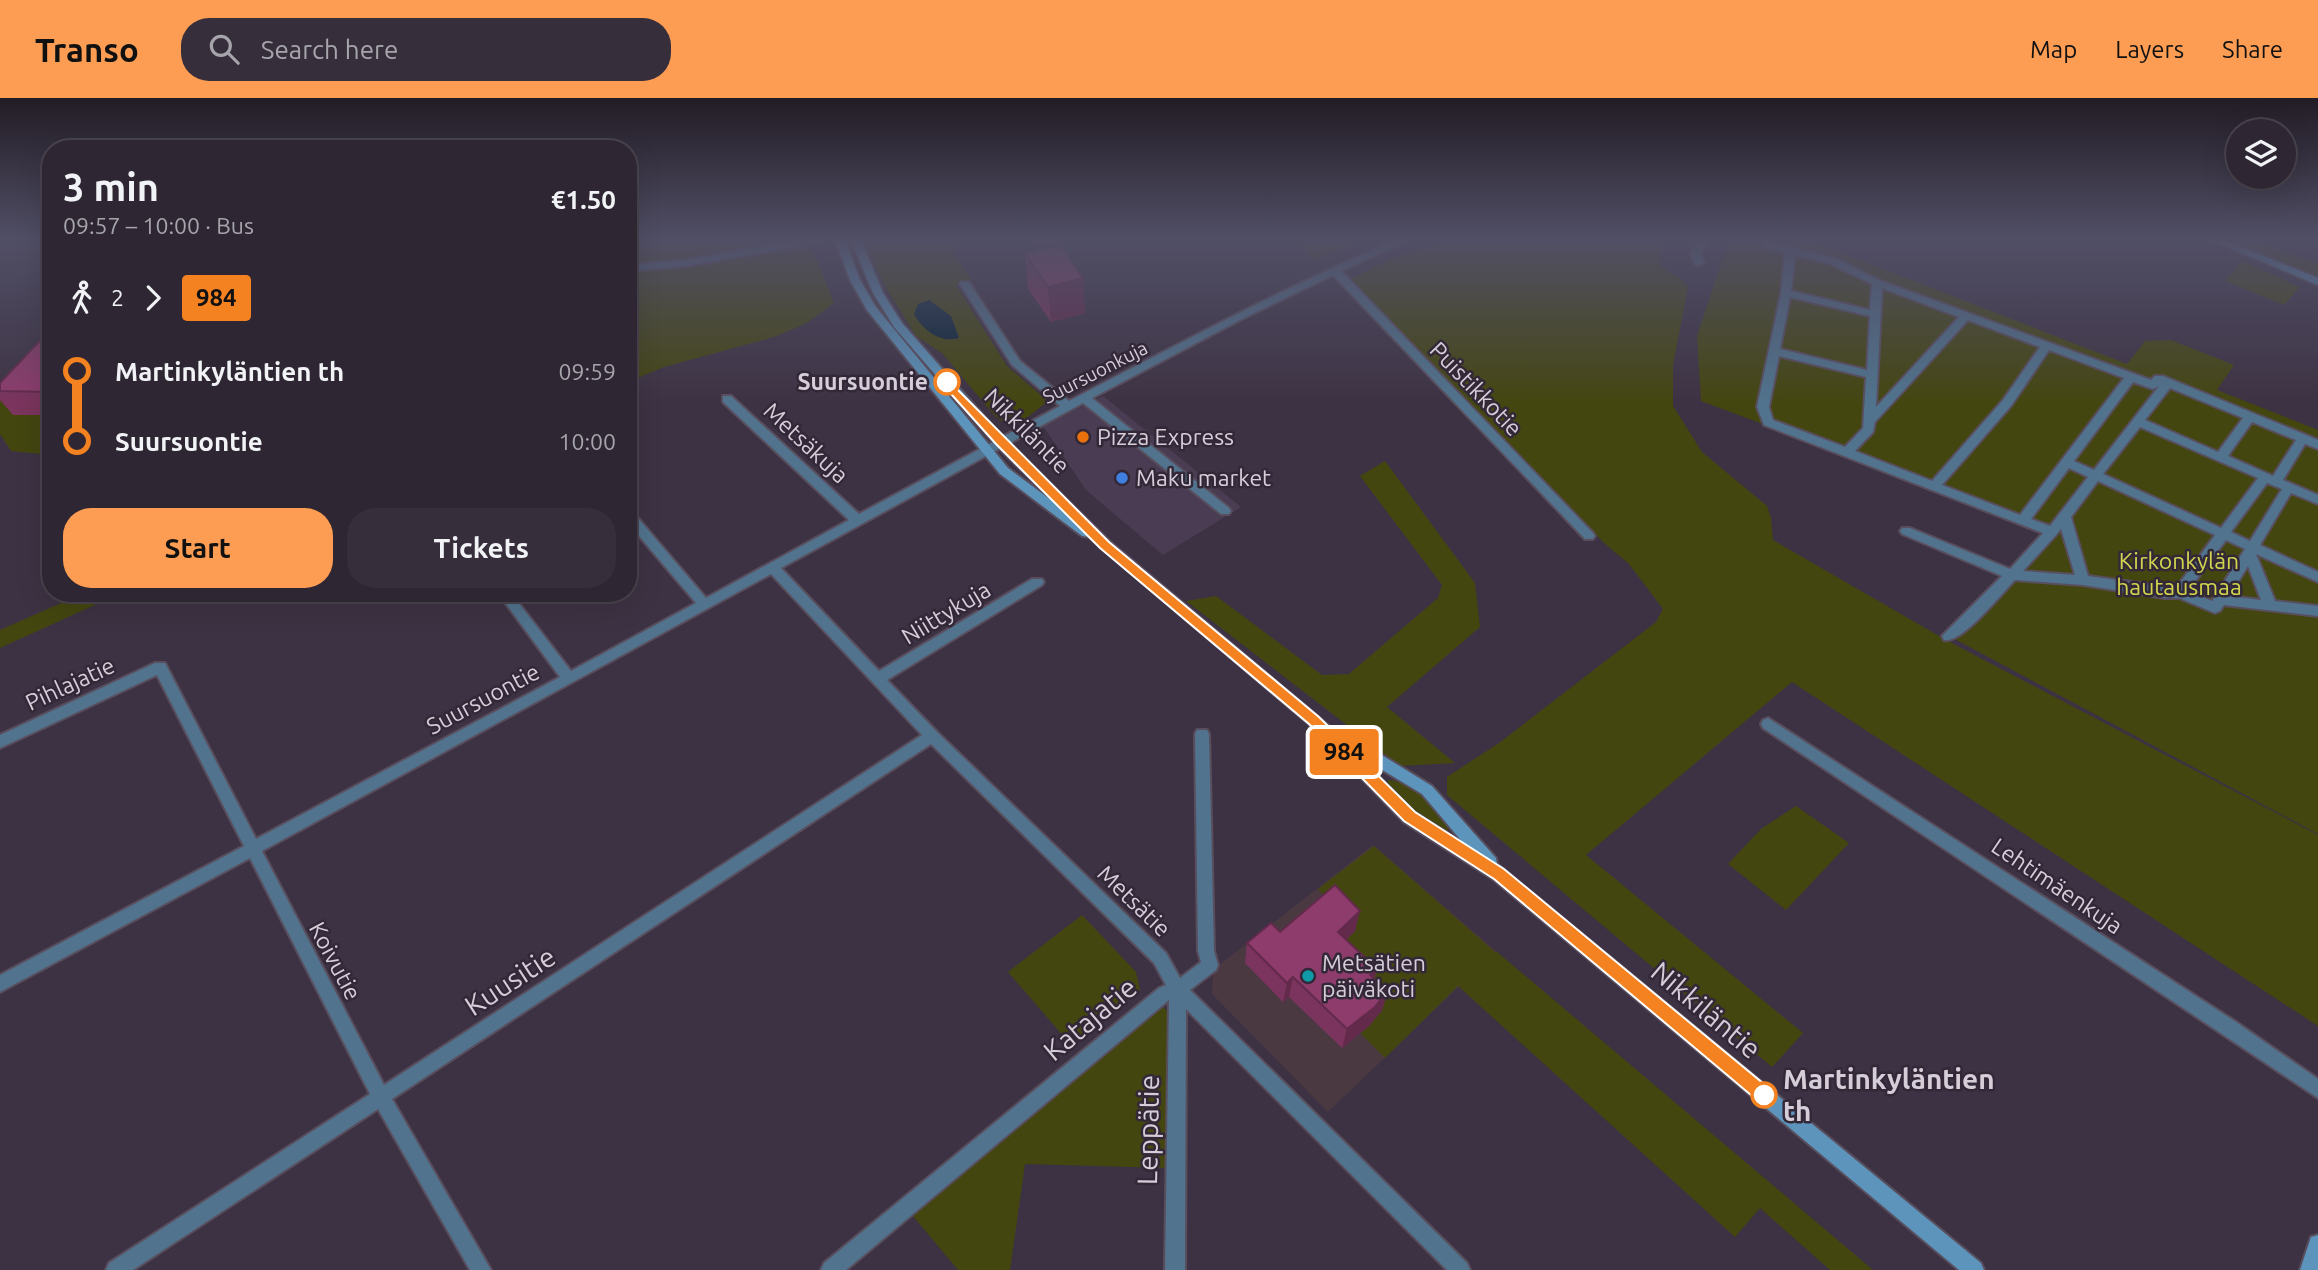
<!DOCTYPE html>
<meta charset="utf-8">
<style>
:root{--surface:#2e2632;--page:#362e3a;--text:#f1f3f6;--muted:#a7a5ac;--line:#49434d;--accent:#fc9d53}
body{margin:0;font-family:Ubuntu,sans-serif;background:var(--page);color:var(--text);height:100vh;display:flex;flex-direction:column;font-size:26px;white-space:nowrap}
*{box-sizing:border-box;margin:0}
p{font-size:23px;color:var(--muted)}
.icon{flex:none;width:38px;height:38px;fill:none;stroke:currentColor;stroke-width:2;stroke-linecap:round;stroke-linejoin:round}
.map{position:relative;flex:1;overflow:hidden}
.sheet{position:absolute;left:42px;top:42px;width:595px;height:462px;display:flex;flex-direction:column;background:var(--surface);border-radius:28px;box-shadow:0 7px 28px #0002,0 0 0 2px var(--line)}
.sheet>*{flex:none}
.badge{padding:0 14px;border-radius:5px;font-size:24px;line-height:46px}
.tools{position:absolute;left:2226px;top:21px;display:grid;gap:14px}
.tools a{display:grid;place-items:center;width:70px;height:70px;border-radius:50%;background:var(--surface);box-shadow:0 7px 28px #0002,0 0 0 2px var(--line);font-size:35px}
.map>.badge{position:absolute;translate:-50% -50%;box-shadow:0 0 0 4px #fff}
.legs{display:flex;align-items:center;gap:10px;height:77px;padding:0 21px;font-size:23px}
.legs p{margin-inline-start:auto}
.summary{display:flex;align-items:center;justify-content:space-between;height:119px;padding:0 21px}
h1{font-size:38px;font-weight:700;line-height:52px}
.primary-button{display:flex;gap:14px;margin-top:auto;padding:14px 21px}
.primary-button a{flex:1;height:80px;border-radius:28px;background:var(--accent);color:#111;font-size:28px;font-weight:700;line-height:80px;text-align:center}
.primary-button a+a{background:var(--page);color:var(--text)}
ul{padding:0 21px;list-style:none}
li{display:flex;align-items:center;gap:24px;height:70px;font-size:26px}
li i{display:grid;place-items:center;width:10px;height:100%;margin:0 9px;background:currentColor}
li i::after{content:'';width:18px;height:18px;margin:-9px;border:5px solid;border-radius:50%;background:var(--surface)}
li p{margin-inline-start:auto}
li:first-child i{background:linear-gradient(#0000 50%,currentColor 0)}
li:last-child i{background:linear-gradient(currentColor 50%,#0000 0)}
header{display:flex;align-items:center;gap:42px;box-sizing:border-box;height:98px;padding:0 35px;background:var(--accent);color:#111}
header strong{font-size:33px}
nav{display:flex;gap:38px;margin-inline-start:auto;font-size:24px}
.search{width:490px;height:63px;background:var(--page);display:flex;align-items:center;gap:18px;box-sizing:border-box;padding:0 24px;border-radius:28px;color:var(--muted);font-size:26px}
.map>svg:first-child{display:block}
.built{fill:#4a3c52}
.education{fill:#4b3942}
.green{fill:#444610}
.water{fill:#092438}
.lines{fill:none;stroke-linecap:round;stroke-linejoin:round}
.street-casing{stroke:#584e5e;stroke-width:4}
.secondary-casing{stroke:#584e5e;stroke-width:4}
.street{fill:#51738d;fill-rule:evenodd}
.secondary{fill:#5c94bc;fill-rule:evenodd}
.wall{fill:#7a345d}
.shaded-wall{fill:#632a4c}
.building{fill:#8e3c6c;stroke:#632a4c;stroke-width:2}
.line-1{fill:#f58220;stroke:#fff;stroke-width:2}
.stop-1-dot{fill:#fff;stroke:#f58220;stroke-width:3.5}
.food-dot{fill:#e8710a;stroke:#332838;stroke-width:2.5}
.shop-dot{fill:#3f7fe0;stroke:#332838;stroke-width:2.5}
.culture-dot{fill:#0f9aa8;stroke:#332838;stroke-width:2.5}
.labels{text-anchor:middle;stroke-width:5;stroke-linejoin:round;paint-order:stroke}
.far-street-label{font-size:19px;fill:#d5ced9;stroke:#332838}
.stop-label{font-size:23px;font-weight:bold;fill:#d5ced9;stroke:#332838;text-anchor:end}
.street-label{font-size:23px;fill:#d5ced9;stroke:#332838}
.poi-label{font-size:23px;fill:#d5ced9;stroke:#332838;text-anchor:start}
.park-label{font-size:23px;fill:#d1d54e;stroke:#332838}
.near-street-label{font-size:28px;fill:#d5ced9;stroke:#332838}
.near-stop-label{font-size:28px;font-weight:bold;fill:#d5ced9;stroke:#332838;text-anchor:start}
</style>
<header>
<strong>Transo</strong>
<div class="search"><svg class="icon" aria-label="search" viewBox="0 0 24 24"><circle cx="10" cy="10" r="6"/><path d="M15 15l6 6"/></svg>Search here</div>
<nav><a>Map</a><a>Layers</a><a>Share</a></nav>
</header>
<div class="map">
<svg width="2318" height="1172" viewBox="0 0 2318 1172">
<rect width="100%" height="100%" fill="#3d3243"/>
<!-- built -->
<polygon class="built" points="1103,298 1241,409 1163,457 1086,392 1043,328"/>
<!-- education -->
<polygon class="education" points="1373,747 1496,853 1328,1014 1212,896 1213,878 1218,868"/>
<!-- green -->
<g class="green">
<polygon points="628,142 809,142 834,205 807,225 774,239 664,269 628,284"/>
<polygon points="863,142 974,142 952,152 971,182 956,187 1007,268 1048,303 1024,322 1003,324 994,317 942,255 916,238 886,190"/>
<polygon points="1294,142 1366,142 1313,162"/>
<path d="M1452 142H1665L1660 167C1668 176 1681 178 1688 189L1673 267V308L1702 354 1767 408 1771 420 1773 442 1946 542 2318 737V928L1792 584 1586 757 1803 935 1772 969 1447 697V679L1499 645 1656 524 1663 511 1629 466 1604 445 1351 181 1396 158Z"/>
<polygon points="1729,142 1814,144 2127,266 2145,243 2171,242 2234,267 2217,292 2318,332 2318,736 1949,538 2046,432 1701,303 1697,238"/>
<polygon points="2216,142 2254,142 2318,166 2318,178 2314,182"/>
<polygon points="2242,163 2300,189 2284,207 2225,183"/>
<polygon points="0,300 15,317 51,317 51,357 11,353 0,336"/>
<polygon points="1385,363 1475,485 1480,529 1387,609 1455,665 1400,668 1186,503 1216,498 1322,577 1349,576 1438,500 1442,487 1360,378"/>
<polygon points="84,495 121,495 0,550 0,532"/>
<path d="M1388 682C1411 682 1437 712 1450 729L1446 734C1422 728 1404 707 1387 690Z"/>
<polygon points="1796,708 1849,745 1786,812 1728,766 1761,731"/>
<polygon points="1374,748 1494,853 1492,855 1496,853 1873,1172 1830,1172 1760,1110 1735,1139 1458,888 1385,960 1359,934 1382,913 1334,853 1356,832 1318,791"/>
<polygon points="1082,817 1136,874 1140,892 1071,947 1008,874"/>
<polygon points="1159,905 1167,913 1167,1070 1025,1066 1010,1172 958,1172 913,1118"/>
</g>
<!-- water -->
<path class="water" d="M929 202 951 218 959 240C940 246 922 231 914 216L918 206Z"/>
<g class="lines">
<defs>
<g id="street">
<polygon points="800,142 821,142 816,145 686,168 628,173 628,167 686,162"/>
<path d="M1397 142H1410L1341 173 1593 435 1595 438 1593 441H1585L1333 177 1242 221 1092 300 1229 410 1231 413 1229 416H1221L1083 305 781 470 879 573 1032 481H1042L1044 484 1042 487 887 582 937 634 1166 855 1180 880 1201 864 1198 853 1195 636 1197 632H1207L1209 636 1214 853 1218 867 1216 872 1190 892 1467 1165 1470 1172H1447L1186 911 1185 1172H1165L1169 902 846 1172H821L824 1165 1159 890 1166 887 1154 865 931 646 392 1001 491 1172H470L378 1011 133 1172H106L109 1165 370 996 250 760 0 894V877L244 748 157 577 0 650V637L155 565H165L256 741 560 579 498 495H511L571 573 696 505 628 425V412L632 413 706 500 849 422 723 304V298H731L859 416 1060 308 1012 267 960 186 961 184H969L1020 263 1069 303C1177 247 1284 189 1397 142ZM771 476 922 637 384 987 262 753Z"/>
<polygon points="1702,142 1712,142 1700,155 1704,164 1699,167 1695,166 1690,155"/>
<path d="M1767 144 1837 161 1881 183 2151 282 2155 278H2163L2318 342V351L2305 346 2283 382 2318 397V406L2291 395 2260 447 2318 474V484L2256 456 2275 503 2318 508V518L2224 507 2220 513 2215 515 2179 500H2165L2083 487 2015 482C2002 495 1962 546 1944 542L1942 538 2002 478 1902 436 1900 433 1902 430H1910L2010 471 2043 435 1764 327 1757 309 1781 195 1785 154 1763 149V145ZM1795 157 1829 165 1872 186 1870 212 1791 193ZM1882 190 1959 219 1876 309ZM1790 199 1870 218 1867 272 1780 251ZM1968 222 2040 249 2003 302 1932 383 1855 353 1873 334 1875 324ZM2049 252 2124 280 2020 417 1942 387 2011 308ZM1779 258 1866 279 1863 330 1845 349 1773 322 1769 309ZM2133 284 2153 291 2159 288 2094 372 2074 363ZM2170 290 2243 320 2218 354 2145 322ZM2252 324 2296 342 2273 378 2228 358ZM2140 329 2258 380 2221 430 2103 376ZM2069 370 2088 379 2050 428 2031 421ZM2098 383 2215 437 2176 490 2088 478 2071 419ZM2267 385 2282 391 2250 443 2231 434ZM2061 431 2075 477 2023 473 2056 437ZM2226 442 2245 451 2212 503 2188 493ZM2248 468 2261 502 2229 498Z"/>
<polygon points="1768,620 2236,924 2318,981 2318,1000 1763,630 1761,626 1763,622"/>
</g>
<g id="secondary">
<path d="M835 142H845L860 182 876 209 1008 370 1055 405 996 347 894 229 873 195 851 142H861L883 195 902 225 1004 341 1110 444 1330 629 1338 630 1432 688 1496 760 1497 766 1981 1165 1984 1172H1959L1493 781 1404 724 1309 626 1089 439 1082 438 1000 376 867 212 850 182ZM1356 656 1422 696 1464 746 1414 714Z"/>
<polygon points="2211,142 2224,142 2318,180 2318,187"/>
<polygon points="2318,1137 2318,1172 2300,1172 2311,1139"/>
</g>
</defs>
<!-- street casing -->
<use href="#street" class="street-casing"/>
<!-- secondary casing -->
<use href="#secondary" class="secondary-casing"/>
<!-- street -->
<use href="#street" class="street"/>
<!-- secondary -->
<use href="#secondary" class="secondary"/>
</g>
<!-- wall -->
<g class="wall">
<polygon points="1034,142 1068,142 1039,149"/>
<polygon points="1025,156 1085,215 1051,224 1028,191"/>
<polygon points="51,231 51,317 13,317 0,302 0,285"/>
<polygon points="1355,833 1346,842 1377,871 1374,881 1388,893 1382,912 1369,928 1342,950 1289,899 1283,904 1245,865 1247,845 1280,834"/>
</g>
<!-- shaded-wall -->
<g class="shaded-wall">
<polygon points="1039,142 1068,142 1039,149"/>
<polygon points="1083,180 1085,215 1051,224 1048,189"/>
<polygon points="1360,813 1355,833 1333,854 1338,834"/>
<polygon points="1377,871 1371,890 1370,877"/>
<polygon points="1293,879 1289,899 1283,904 1287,885"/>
<polygon points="1388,893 1382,912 1369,928 1342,950 1347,931"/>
</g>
<!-- building -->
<g class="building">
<polygon points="1060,147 1083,180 1048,189 1025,156"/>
<polygon points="51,231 51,294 0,293 0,285"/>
<polygon points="1335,787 1360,813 1338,834 1377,871 1370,877 1388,893 1375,909 1347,931 1293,879 1287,885 1247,845 1271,825 1280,834"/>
</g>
<!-- sky -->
<linearGradient id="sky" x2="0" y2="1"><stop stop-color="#221c25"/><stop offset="0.46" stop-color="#514f66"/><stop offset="1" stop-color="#514f66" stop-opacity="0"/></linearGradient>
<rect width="2318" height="306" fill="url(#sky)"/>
<!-- line-1 -->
<polygon class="line-1" points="947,281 1109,444 1319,619 1415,714 1504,771 1770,991 1773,997 1770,1003 1764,1006 1758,1003 1494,781 1404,723 1309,626 1100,450 996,346 943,287 943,282"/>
<!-- markers -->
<g class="stop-1-dot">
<circle cx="947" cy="284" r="12"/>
<circle cx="1764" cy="997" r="12"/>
</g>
<circle class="food-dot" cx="1083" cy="339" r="7"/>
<circle class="shop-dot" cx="1122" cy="380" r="7"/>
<circle class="culture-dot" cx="1308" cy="878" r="7"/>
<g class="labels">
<!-- far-street labels -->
<g class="far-street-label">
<text transform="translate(1095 274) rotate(-27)" y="7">Suursuonkuja</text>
</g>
<!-- stop labels -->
<g class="stop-label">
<text x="928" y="292">Suursuontie</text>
</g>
<!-- street labels -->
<g class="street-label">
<text transform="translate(1476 291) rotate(46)" y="8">Puistikkotie</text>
<text transform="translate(1027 333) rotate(45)" y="8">Nikkiläntie</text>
<text transform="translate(806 345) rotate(43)" y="8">Metsäkuja</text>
<text transform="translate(946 515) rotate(-31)" y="8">Niittykuja</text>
<text transform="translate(70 586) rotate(-25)" y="8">Pihlajatie</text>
<text transform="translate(483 601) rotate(-28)" y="8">Suursuontie</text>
<text transform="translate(2057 788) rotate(34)" y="8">Lehtimäenkuja</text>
<text transform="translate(1134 803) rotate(44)" y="8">Metsätie</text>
<text transform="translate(335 863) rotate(62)" y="8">Koivutie</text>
</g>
<!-- poi labels -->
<g class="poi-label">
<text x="1097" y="347">Pizza Express</text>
<text x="1136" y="388">Maku market</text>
<text x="1322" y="873">Metsätien<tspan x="1322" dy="26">päiväkoti</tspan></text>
</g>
<!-- park labels -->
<g class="park-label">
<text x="2179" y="471">Kirkonkylän<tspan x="2179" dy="26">hautausmaa</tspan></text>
</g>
<!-- near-street labels -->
<g class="near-street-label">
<text transform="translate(510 883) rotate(-33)" y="10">Kuusitie</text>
<text transform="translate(1706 912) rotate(40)" y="10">Nikkiläntie</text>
<text transform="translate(1090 921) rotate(-40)" y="10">Katajatie</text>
<text transform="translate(1148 1032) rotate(-89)" y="10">Leppätie</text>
</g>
<!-- near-stop labels -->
<g class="near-stop-label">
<text x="1783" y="991">Martinkyläntien<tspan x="1783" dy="32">th</tspan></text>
</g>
</g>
</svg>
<div class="tools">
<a><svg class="icon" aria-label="layers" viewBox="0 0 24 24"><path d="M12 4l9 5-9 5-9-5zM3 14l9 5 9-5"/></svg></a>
</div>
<b class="badge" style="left:1344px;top:654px;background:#f58220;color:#111">984</b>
<section class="sheet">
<div class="summary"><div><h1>3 min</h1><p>09:57 – 10:00 · Bus</p></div><b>€1.50</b></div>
<div class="legs"><svg class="icon" aria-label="walk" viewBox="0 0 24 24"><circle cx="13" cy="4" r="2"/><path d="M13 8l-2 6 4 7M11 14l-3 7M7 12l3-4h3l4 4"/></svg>2<svg class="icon" aria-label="forward" viewBox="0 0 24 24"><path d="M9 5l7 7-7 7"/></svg><b class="badge" style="background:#f58220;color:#111">984</b></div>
<ul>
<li><i style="color:#f58220"></i><b>Martinkyläntien th</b><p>09:59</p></li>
<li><i style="color:#f58220"></i><b>Suursuontie</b><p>10:00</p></li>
</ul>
<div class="primary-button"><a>Start</a><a>Tickets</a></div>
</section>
</div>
